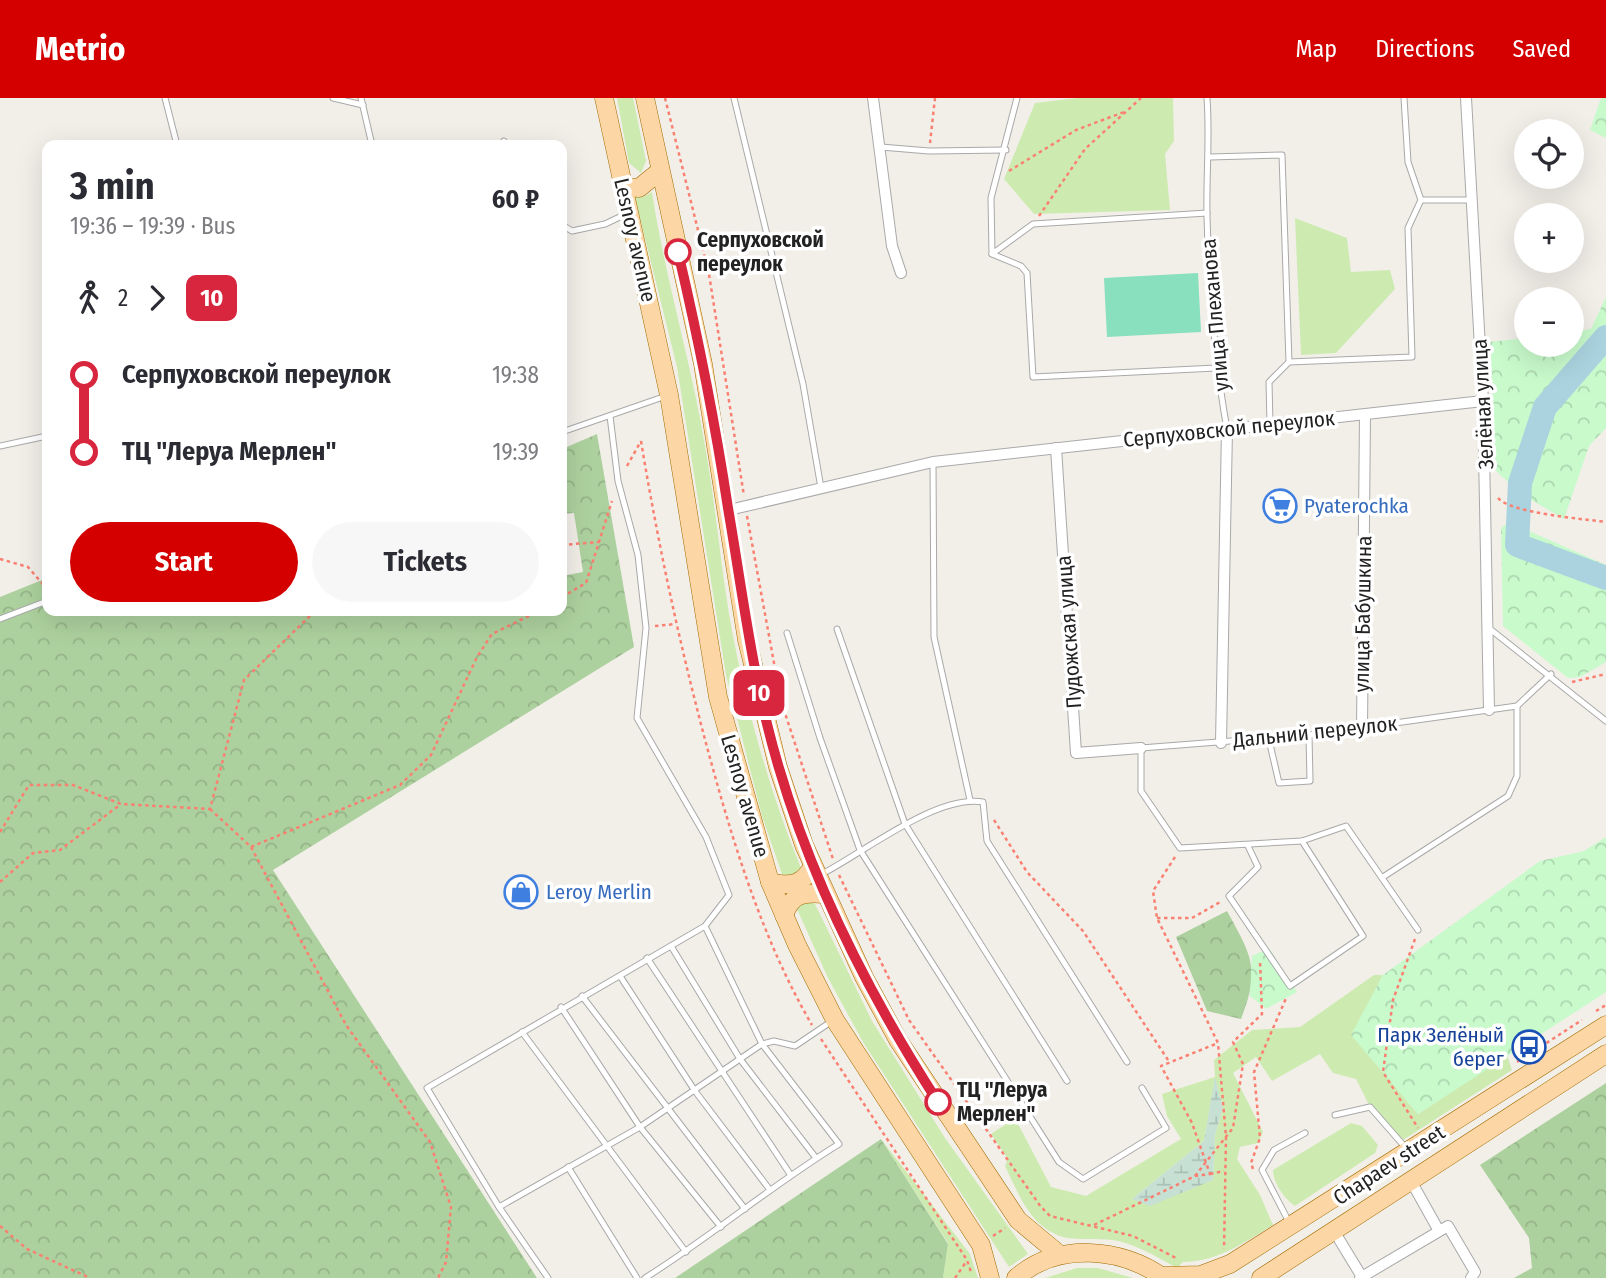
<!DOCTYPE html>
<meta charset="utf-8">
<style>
:root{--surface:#fff;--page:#f7f7f7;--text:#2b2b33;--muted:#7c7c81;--accent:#d40000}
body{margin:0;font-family:"Fira Sans Condensed",sans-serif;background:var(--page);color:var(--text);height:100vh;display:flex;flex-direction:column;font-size:26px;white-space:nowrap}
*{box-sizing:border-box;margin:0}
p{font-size:23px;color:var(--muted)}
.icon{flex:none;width:38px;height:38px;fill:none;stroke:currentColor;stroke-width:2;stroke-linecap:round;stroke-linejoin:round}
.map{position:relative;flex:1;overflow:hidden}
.sheet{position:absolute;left:42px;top:42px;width:525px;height:476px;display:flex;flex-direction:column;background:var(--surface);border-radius:14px;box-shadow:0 7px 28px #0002}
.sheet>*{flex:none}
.badge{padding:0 14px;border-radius:10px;font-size:24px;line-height:46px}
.fabs{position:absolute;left:1514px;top:21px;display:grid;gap:14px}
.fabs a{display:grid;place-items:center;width:70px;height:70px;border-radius:50%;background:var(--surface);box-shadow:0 7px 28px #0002;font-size:35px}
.map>.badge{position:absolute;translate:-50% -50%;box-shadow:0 0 0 4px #fff}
.legs{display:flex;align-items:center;gap:10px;height:77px;padding:0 28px;font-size:23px}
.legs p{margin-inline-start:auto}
.summary{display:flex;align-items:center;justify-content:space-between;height:119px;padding:0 28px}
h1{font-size:38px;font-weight:700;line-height:52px}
.button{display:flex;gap:14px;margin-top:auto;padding:14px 28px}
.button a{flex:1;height:80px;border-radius:42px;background:var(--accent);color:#fff;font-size:28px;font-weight:700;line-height:80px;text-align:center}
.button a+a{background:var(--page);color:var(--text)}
ul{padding:0 28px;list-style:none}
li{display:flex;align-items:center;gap:24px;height:77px;font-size:26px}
li i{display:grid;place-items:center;width:10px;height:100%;margin:0 9px;background:currentColor}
li i::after{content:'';width:18px;height:18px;margin:-9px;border:5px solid;border-radius:50%;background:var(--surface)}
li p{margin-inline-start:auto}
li:first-child i{background:linear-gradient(#0000 50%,currentColor 0)}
li:last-child i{background:linear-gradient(currentColor 50%,#0000 0)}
header{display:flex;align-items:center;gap:42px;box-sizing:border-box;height:98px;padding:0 35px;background:var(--accent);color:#fff}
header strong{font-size:33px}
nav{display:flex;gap:38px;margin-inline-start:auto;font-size:24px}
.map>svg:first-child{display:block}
.grass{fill:#cdebb0;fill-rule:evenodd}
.forest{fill:url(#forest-crowns)}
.wetland{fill:url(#wetland-marsh)}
.park{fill:url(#park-crowns)}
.pitch{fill:#88e0be}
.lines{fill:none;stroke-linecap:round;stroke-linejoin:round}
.river{stroke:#aad3df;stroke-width:24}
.service-casing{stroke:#a9a9a9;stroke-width:7}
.minor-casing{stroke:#a9a9a9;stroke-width:12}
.primary-casing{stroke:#a06b00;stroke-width:19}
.path{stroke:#fa8072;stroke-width:2.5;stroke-dasharray:3.5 3.5;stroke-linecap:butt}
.service{stroke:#fff;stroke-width:5}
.minor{stroke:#fff;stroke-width:10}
.primary{stroke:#fcd6a4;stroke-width:18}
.line-1-casing{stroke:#fff;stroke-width:16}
.line-1{stroke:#d7263d;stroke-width:10}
.stop-1-dot{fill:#fff;stroke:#d7263d;stroke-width:3.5}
.labels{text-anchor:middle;stroke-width:7;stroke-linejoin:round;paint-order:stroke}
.street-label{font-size:21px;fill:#222;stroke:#fff}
.stop-label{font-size:21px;font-weight:bold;fill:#222;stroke:#fff;text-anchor:start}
.shop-label{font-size:21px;fill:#366cbe;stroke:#fff;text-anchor:start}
.transit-label{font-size:21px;fill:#164399;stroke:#fff;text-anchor:end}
</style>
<header>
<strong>Metrio</strong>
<nav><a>Map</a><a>Directions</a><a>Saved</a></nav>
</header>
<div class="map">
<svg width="1606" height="1180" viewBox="0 0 1606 1180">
<defs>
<pattern id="forest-crowns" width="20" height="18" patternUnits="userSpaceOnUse" patternTransform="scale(1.75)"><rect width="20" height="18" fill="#add19e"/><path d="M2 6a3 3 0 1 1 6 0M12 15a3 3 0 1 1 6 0" fill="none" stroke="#95b388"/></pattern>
<pattern id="wetland-marsh" width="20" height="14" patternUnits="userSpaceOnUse" patternTransform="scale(1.75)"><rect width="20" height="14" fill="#c6e0d4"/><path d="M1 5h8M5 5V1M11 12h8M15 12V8" fill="none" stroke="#aac0b6"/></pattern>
<pattern id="park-crowns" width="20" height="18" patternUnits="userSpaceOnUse" patternTransform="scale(1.75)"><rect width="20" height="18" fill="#c8facc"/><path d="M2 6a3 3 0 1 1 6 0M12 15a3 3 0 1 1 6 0" fill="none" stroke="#acd6af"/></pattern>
</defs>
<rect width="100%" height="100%" fill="#f2efe9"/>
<!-- grass -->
<g class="grass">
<polygon points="617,0 633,0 646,63 641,75 629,65"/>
<polygon points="1078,0 1173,0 1174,43 1165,56 1170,112 1034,116 1004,81 1035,5"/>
<path d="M652 94C665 180 691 263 705 348 715 404 720 460 729 516 744 602 768 690 801 770L799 777 787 780 782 776 762 718 726 577 677 269 634 96 643 99Z"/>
<polygon points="1295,120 1347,140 1351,174 1390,172 1395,191 1336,255 1301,257"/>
<polygon points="803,801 815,806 872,923 945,1040 1028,1156 1009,1169 863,944 828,880 797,811"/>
<path d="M1374 877H1383L1352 937 1418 1016 1507 957 1512 972 1400 1044 1370 1009 1356 981 1333 975 1320 956 1272 983 1256 959 1233 975 1263 1034 1258 1045 1240 1049 1237 1061 1260 1097 1273 1127C1243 1145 1218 1164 1183 1164L1177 1170C1157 1159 1134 1145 1112 1142 1097 1140 1082 1142 1068 1140 1032 1133 1019 1097 1005 1068L1008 1061 991 1036 1015 1020 1051 1089 1086 1098 1181 1041 1167 1018 1162 996 1215 979 1214 962 1252 932 1300 929ZM1215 981 1223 1010 1215 1037 1213 1082 1132 1101 1204 1043Z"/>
<path d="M1351 1025 1362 1028 1378 1047 1375 1055 1295 1108C1284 1101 1273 1084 1273 1072Z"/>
<polygon points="881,1041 970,1156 978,1180 943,1180 948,1145"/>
<polygon points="1077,1170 1098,1170 1133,1180 1045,1180"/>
</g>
<!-- forest -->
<g class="forest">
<polygon points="597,336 634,549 273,772 537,1180 0,1180 0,499 47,480 47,513 562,513 562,478 583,474 574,415 562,416 562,351"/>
<path d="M1227 813C1251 857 1261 870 1241 921L1207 913 1176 839Z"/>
<polygon points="1606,985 1606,1180 1514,1180 1532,1170 1529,1140 1480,1067"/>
<polygon points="881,1041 948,1146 943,1180 675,1180"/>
</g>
<!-- wetland -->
<polygon class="wetland" points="1215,979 1223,1010 1215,1037 1213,1082 1150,1108 1132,1101 1204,1043"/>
<!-- park -->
<g class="park">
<polygon points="1601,0 1606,0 1606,40 1590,32"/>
<polygon points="1606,199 1606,330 1589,348 1564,421 1521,396 1495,372 1490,244 1526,240 1526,247 1572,247 1572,234 1591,231"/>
<polygon points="1509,424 1606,467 1606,564 1580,579 1568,580 1503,528 1501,430"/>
<polygon points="1606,739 1606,894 1418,1016 1351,937 1383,877 1540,763 1584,753"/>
<polygon points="1269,850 1297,894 1266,911 1250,898 1252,858"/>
</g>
<!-- pitch -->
<polygon class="pitch" points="1198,175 1201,234 1107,239 1104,180"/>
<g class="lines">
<!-- river -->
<polyline class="river" points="1606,239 1545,309 1520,385 1517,447 1606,480"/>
<defs>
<g id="service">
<polyline points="165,0 177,47"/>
<polyline points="333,0 363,7"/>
<polyline points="361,0 372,47"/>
<polyline points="734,0 803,286 821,390"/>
<polyline points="1017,0 991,100 992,156 1033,126 1207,115"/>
<path d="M1207 0C1210 40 1206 78 1207 118 1209 189 1214 260 1227 331"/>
<polyline points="504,43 505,47"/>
<polyline points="881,49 929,53 1006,52"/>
<polyline points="1210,59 1282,57 1289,264"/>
<polyline points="1421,102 1471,102"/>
<polyline points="562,127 572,133 605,126 626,116"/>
<polyline points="992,156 1021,168 1027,175 1033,279 1216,270"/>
<polyline points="610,318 618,383 638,457 646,530 637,620 706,739 729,797 705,828"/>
<polyline points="1270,326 1269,284 1289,264 1412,259 1408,130 1421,102 1408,64 1404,0"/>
<polyline points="562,334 666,298"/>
<polyline points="0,348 47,338"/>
<polyline points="933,364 934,539 970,702"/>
<polyline points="0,521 47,503"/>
<polyline points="837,531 905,726 1067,983"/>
<polyline points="1490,531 1606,623"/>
<polyline points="787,535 820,640 860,752 1059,1064 1083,1081 1166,1030 1142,990"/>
<polyline points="1517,608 1551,576"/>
<polyline points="1269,642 1279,685 1310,683 1309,637"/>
<polyline points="1248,748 1258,769 1229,798 1290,888 1363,838 1302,743"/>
<path d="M820 777C862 756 936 696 983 704L987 743 1127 964"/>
<polyline points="1383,779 1508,698 1517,678 1517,608 1309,637 1141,650 1141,693 1180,750 1302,743 1346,728 1418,832"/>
<polyline points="671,848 740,961 816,1060"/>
<polyline points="647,860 790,1076"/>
<polyline points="620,878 695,993 770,1092"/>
<polyline points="582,898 745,1111"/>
<polyline points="561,909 640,1029 721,1129"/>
<polyline points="522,934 686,1154"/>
<polyline points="1335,1017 1370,1009 1405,1049"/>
<polyline points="568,1069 637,1180"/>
<polyline points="499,1109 640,1029 762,946 774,943 795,948 832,923"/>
<polyline points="1290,1126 1262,1072 1274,1052 1305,1035"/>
<path d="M548 1180 499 1109 427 990 705 828 762 946 839 1046C772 1087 712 1138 645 1180"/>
</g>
<g id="minor">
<polyline points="873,0 892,148 901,175"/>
<polyline points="1466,0 1483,303 1489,612"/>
<polyline points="1056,350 1076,655 1141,650"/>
<polyline points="729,412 933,364 1483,303"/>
<polyline points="1362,631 1365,317"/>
<polyline points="1221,645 1227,331"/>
<polyline points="1411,1083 1439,1133"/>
<polyline points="1334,1133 1362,1179"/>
<polyline points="1360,1180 1448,1128 1475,1174 1471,1180"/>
</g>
<g id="primary">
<polyline points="604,0 669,297 718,599 770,784 797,847 835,922 981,1147 990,1180"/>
<polyline points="645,0 703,266 747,542 778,669 804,747 864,879 898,942 1018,1122 1060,1157"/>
<polyline points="622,84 628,89 639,90 660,73"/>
<path d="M770 784C791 789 802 787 813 768"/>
<path d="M784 817C792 796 803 794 824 796"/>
<polyline points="1163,1178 1201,1177 1230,1166 1606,927"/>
<path d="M1016 1180C1058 1143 1122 1150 1164 1180"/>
<polyline points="1261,1180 1606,956"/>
</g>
</defs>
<!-- service casing -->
<use href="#service" class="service-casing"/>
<!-- minor casing -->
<use href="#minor" class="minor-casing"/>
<!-- primary casing -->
<use href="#primary" class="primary-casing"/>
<!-- path -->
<g class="path">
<polyline points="665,0 709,176 744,398"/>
<polyline points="930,45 935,0"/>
<polyline points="1009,73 1076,32 1124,14"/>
<polyline points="1039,118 1085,51 1141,0"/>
<path d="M641 343C658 446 680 548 707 649 733 745 762 841 812 927"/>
<polyline points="627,368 641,343"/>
<path d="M1498 400C1510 415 1584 421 1606 424"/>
<polyline points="747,418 781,603 833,761"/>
<polyline points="562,447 599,444"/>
<polyline points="0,461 28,469 47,491"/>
<polyline points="562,499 586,485 612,403"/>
<polyline points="655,528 676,526"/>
<polyline points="1572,584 1606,576"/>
<polyline points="210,711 251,749 346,927 430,1044 451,1109 446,1164 438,1180"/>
<polyline points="994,722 1027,774 1083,833 1170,965"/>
<polyline points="0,734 29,687 73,687 121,706 210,711 244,582 315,513"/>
<polyline points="251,749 400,687 431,657 477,559 492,536 539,513"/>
<polyline points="1175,759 1153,793 1157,820 1218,945 1226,1039 1224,1151"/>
<polyline points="839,777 909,922 1041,1109 1050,1118 1133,1138 1178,1161"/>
<polyline points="0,784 33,755 60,752 121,706"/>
<polyline points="1157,820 1192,820 1222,803"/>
<polyline points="1415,841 1393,902 1383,974 1418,1030"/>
<polyline points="1596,913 1606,907"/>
<polyline points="821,941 967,1162 971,1174"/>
<polyline points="1517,964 1582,922"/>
<polyline points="1253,1071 1251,1065 1260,1040 1254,974 1287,898"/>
<polyline points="1210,1076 1224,1073"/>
<polyline points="1195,1078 1233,1030 1243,966 1233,944 1262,916 1260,862"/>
<polyline points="1094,1127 1195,1078 1210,1076 1192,1025 1161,968 1218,945"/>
<polyline points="0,1128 27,1151 90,1180"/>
<polyline points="993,1138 1005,1130"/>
<polyline points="955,1180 966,1164"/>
</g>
<!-- service -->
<use href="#service" class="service"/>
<!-- minor -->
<use href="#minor" class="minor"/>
<!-- primary -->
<use href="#primary" class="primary"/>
</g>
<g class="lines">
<defs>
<path id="line-1" d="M678 154C698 239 715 324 728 410 743 497 753 584 779 670 814 789 871 900 938 1004"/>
</defs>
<!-- line-1 casing -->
<use href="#line-1" class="line-1-casing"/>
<!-- line-1 -->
<use href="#line-1" class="line-1"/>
</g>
<!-- icons -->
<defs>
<symbol id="supermarket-ring" viewBox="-11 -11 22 22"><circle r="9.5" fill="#fff" stroke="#3f7fe0" stroke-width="1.5"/><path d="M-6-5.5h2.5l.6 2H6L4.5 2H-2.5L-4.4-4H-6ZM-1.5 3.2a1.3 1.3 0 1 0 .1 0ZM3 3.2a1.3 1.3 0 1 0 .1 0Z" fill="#3f7fe0"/></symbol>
<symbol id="shop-ring" viewBox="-11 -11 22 22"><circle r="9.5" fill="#fff" stroke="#3f7fe0" stroke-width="1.5"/><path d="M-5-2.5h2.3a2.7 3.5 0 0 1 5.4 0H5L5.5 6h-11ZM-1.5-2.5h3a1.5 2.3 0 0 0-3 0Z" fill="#3f7fe0"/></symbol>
<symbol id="bus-ring" viewBox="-11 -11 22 22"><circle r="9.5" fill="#fff" stroke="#1a4fb4" stroke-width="1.5"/><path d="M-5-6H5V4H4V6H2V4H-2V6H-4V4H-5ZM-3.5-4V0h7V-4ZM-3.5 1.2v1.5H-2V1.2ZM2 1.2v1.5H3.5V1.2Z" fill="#1a4fb4"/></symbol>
</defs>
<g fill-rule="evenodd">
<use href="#supermarket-ring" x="1261" y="389" width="38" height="38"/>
<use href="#shop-ring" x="502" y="775" width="38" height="38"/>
<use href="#bus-ring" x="1510" y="930" width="38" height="38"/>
</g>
<!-- markers -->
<g class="stop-1-dot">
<circle cx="678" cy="154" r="12"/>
<circle cx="938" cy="1004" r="12"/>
</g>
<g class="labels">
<!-- street labels -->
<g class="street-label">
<text transform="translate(635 142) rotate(77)" y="7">Lesnoy avenue</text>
<text transform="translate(1215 217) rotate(-95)" y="7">улица Плеханова</text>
<text transform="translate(1483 306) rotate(-93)" y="7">Зелёная улица</text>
<text transform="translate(1229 331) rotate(-6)" y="7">Серпуховской переулок</text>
<text transform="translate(1363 516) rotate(-89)" y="7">улица Бабушкина</text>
<text transform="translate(1069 534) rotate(-94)" y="7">Пудожская улица</text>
<text transform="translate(1315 634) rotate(-6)" y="7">Дальний переулок</text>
<text transform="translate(745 698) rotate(74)" y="7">Lesnoy avenue</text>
<text transform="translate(1389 1067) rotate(-33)" y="7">Chapaev street</text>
</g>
<!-- stop labels -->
<g class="stop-label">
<text x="697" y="149">Серпуховской<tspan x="697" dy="24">переулок</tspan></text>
<text x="957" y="999">ТЦ "Леруа<tspan x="957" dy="24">Мерлен"</tspan></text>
</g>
<!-- shop labels -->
<g class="shop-label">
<text x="1304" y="415">Pyaterochka</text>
<text x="546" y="801">Leroy Merlin</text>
</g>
<!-- transit labels -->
<g class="transit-label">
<text x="1504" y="944">Парк Зелёный<tspan x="1504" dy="24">берег</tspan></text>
</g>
</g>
</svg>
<div class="fabs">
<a><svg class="icon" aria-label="locate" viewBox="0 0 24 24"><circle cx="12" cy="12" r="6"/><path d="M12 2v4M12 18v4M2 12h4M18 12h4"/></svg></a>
<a>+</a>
<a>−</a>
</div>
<b class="badge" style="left:759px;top:595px;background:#d7263d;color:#fff">10</b>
<section class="sheet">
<div class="summary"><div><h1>3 min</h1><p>19:36 – 19:39 · Bus</p></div><b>60 ₽</b></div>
<div class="legs"><svg class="icon" aria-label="walk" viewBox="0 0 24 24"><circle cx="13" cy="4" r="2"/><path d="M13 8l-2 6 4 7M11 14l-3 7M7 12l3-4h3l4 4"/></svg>2<svg class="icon" aria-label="forward" viewBox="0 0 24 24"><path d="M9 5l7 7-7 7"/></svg><b class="badge" style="background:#d7263d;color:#fff">10</b></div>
<ul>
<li><i style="color:#d7263d"></i><b>Серпуховской переулок</b><p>19:38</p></li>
<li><i style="color:#d7263d"></i><b>ТЦ &quot;Леруа Мерлен&quot;</b><p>19:39</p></li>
</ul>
<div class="button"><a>Start</a><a>Tickets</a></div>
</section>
</div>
